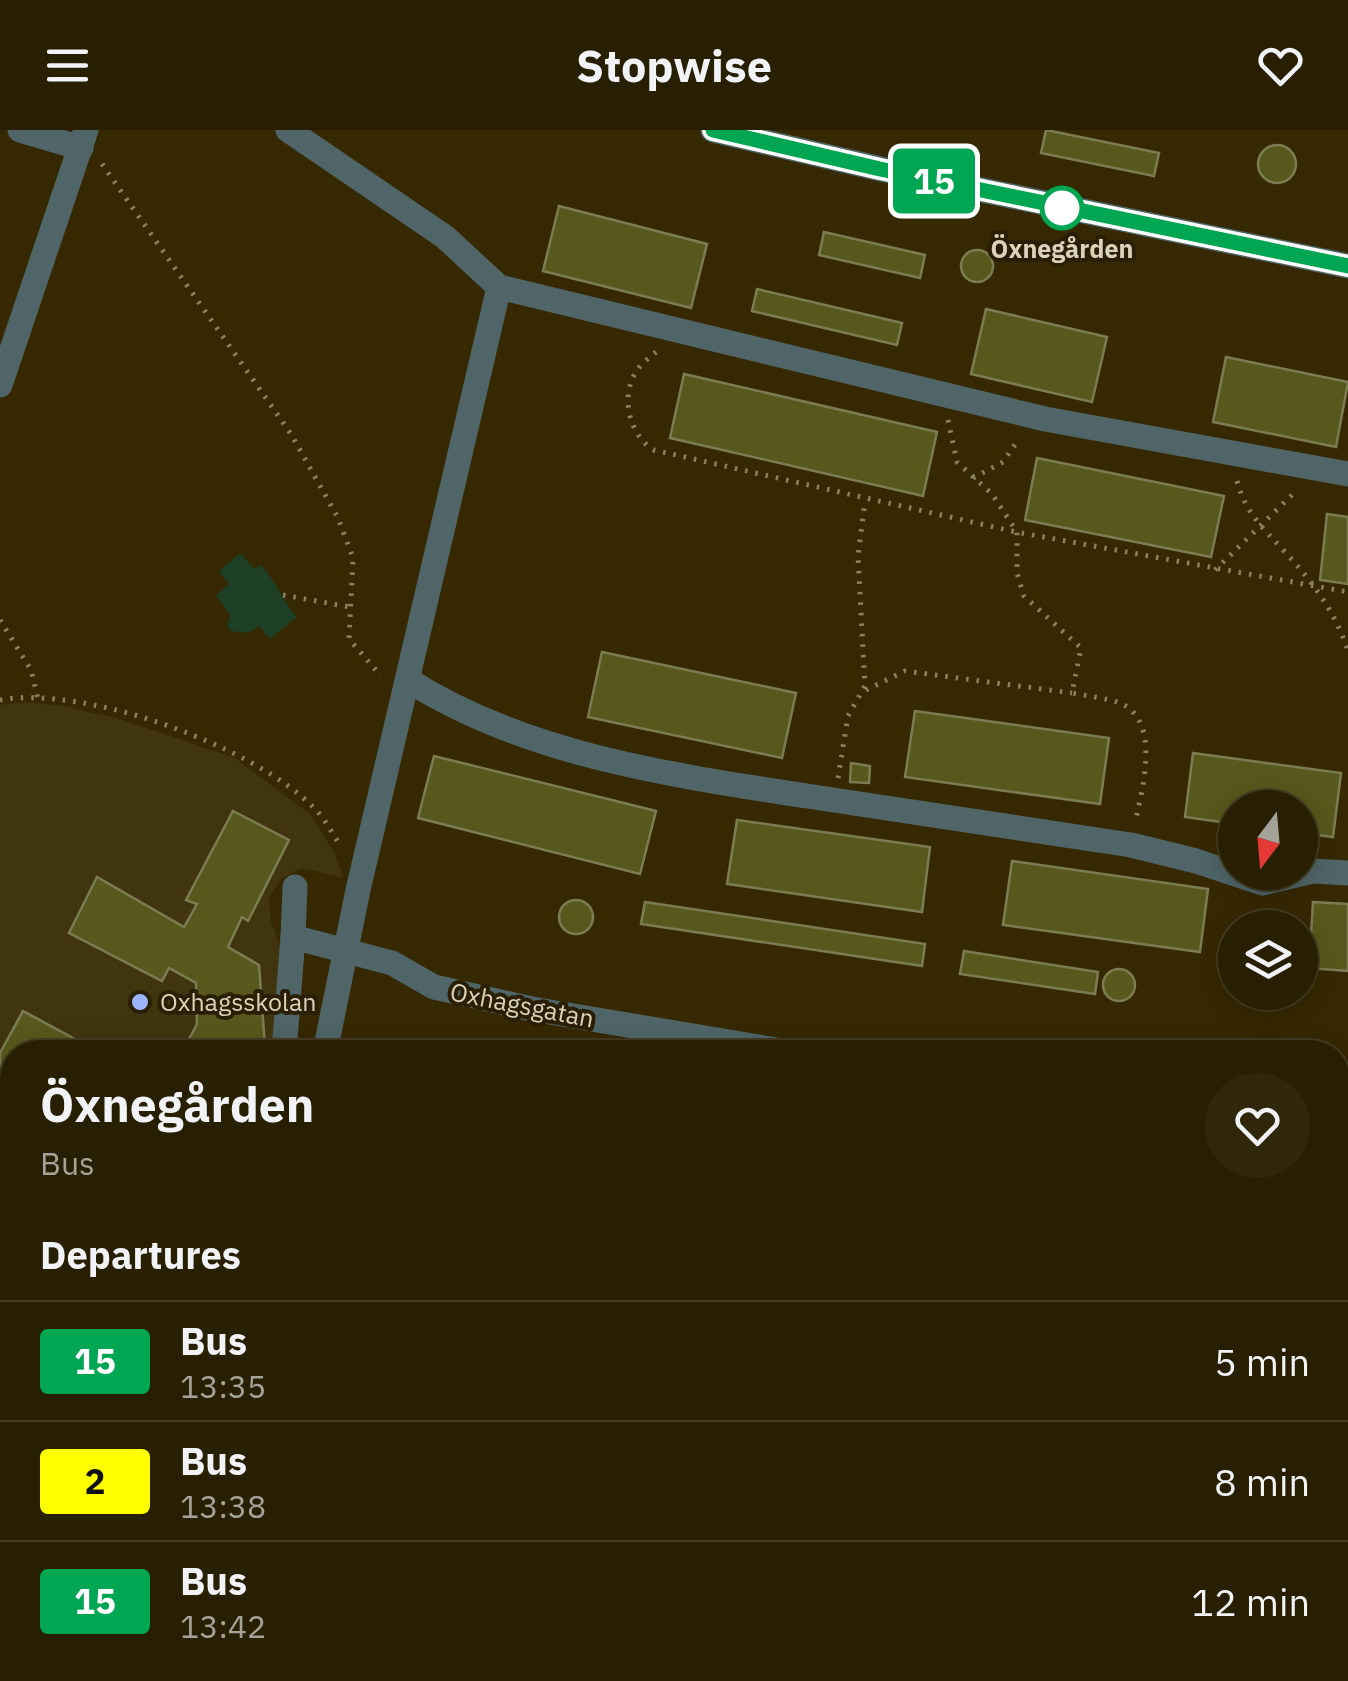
<!DOCTYPE html>
<meta charset="utf-8">
<style>
:root{--surface:#281e00;--page:#30270a;--text:#f1f3f6;--muted:#a5a299;--line:#443c22}
body{margin:0;font-family:"IBM Plex Sans",sans-serif;background:var(--page);color:var(--text);height:100vh;display:flex;flex-direction:column;font-size:38px;white-space:nowrap}
*{box-sizing:border-box;margin:0}
p{font-size:32px;color:var(--muted)}
.icon{flex:none;width:55px;height:55px;fill:none;stroke:currentColor;stroke-width:2;stroke-linecap:round;stroke-linejoin:round}
.map{position:relative;flex:1;overflow:hidden}
.drawer{position:absolute;left:0px;top:910px;width:1350px;height:642px;display:flex;flex-direction:column;background:var(--surface);border-radius:40px 40px 0 0;box-shadow:0 5px 25px #0003,0 0 0 2px var(--line)}
.drawer>*{flex:none}
.badge{padding:0 20px;border-radius:8px;font-size:35px;line-height:65px}
.needle{width:65px;rotate:196deg}
.fabs{position:absolute;left:1218px;top:660px;display:grid;gap:20px}
.fabs a{display:grid;place-items:center;width:100px;height:100px;border-radius:50%;background:var(--surface);box-shadow:0 5px 25px #0003,0 0 0 2px var(--line);font-size:50px}
.map>.badge{position:absolute;translate:-50% -50%;box-shadow:0 0 0 5px #fff}
h2{padding:0 40px;font-size:38px;line-height:90px}
.round{display:grid;place-items:center;flex:none;width:105px;height:105px;border-radius:52px;background:var(--page)}
.head{display:flex;align-items:center;justify-content:space-between;height:170px;padding:0 40px}
h1{font-size:48px;font-weight:700;line-height:75px}
ul{padding:0;list-style:none}
li{display:flex;align-items:center;gap:30px;height:120px;padding:0 40px;border-top:2px solid var(--line)}
li div{flex:1}
li b{display:block;font-size:38px}
li em{font-style:normal}
li .badge{min-width:110px;font-weight:700;text-align:center}
header{display:flex;justify-content:space-between;align-items:center;height:130px;padding:0 40px;background:var(--surface);font-size:45px;font-weight:700}
.map>svg:first-child{display:block}
.built{fill:#40350f}
.green{fill:#1d3f25}
.building{fill:#58581c;stroke:#7b7c53;stroke-width:2.5}
.lines{fill:none;stroke-linecap:round;stroke-linejoin:round}
.path{stroke:#8b8062;stroke-width:5;stroke-dasharray:2.5 8;stroke-linecap:butt}
.minor{stroke:#4f6568;stroke-width:25}
.line-casing{stroke:#fff;stroke-width:22}
.line{stroke:#00a651;stroke-width:15}
.stop-dot{fill:#fff;stroke:#00a651;stroke-width:5}
.poi-dot{fill:#9cb4fd;stroke:#2a1f02;stroke-width:4}
.labels{text-anchor:middle;stroke-width:8;stroke-linejoin:round;paint-order:stroke}
.stop-label{font-size:25px;font-weight:bold;fill:#dad2bd;stroke:#2a1f02}
.poi-label{font-size:25px;fill:#dad2bd;stroke:#2a1f02;text-anchor:start}
.street-label{font-size:25px;fill:#dad2bd;stroke:#2a1f02}
</style>
<header><svg class="icon" aria-label="menu" viewBox="0 0 24 24"><path d="M4 6h16M4 12h16M4 18h16"/></svg>Stopwise<svg class="icon" aria-label="heart" viewBox="0 0 24 24"><path d="M12 20l-8-8c-3-5 5-10 8-4 3-6 11-1 8 4z"/></svg></header>
<div class="map">
<svg width="1348" height="1551" viewBox="0 0 1348 1551">
<rect width="100%" height="100%" fill="#362800"/>
<!-- built -->
<polygon class="built" points="23,572 63,576 120,589 235,628 312,686 335,724 344,748 301,738 281,749 269,767 271,792 283,822 278,922 12,922 12,1184 0,1168 0,575"/>
<!-- green -->
<path class="green" d="M240 423 255 439 261 435C278 454 282 470 297 487L270 509 259 496 249 503 231 501 227 495 230 485 216 465 229 454 219 441Z"/>
<!-- building -->
<g class="building">
<polygon points="1046,0 1159,23 1154,46 1041,23"/>
<circle cx="1277" cy="34" r="19"/>
<polygon points="559,76 707,114 691,178 543,141"/>
<polygon points="824,102 925,125 920,148 819,125"/>
<circle cx="977" cy="136" r="16"/>
<polygon points="757,159 902,193 897,215 752,181"/>
<polygon points="986,179 1107,207 1092,272 971,244"/>
<polygon points="1226,227 1348,252 1336,317 1213,292"/>
<polygon points="684,244 937,302 923,366 670,308"/>
<polygon points="1037,328 1224,366 1211,427 1025,390"/>
<polygon points="1327,384 1348,387 1348,454 1320,450"/>
<polygon points="602,522 796,563 782,628 588,587"/>
<polygon points="915,581 1109,608 1100,674 905,647"/>
<polygon points="1193,623 1341,643 1333,707 1300,703 1300,678 1235,678 1235,694 1185,687"/>
<polygon points="434,626 656,681 640,744 418,688"/>
<polygon points="851,633 870,636 869,653 850,652"/>
<polygon points="233,681 289,710 248,791 242,787 228,817 259,835 265,916 258,914 254,922 182,922 197,894 196,853 169,838 162,851 69,803 97,747 184,797 197,774 186,770"/>
<polygon points="737,690 930,717 922,782 727,754"/>
<polygon points="1012,731 1208,759 1200,822 1003,795"/>
<circle cx="576" cy="787" r="17"/>
<polygon points="645,772 925,814 922,836 641,794"/>
<polygon points="1313,772 1348,774 1348,841 1309,838"/>
<polygon points="964,821 1098,842 1095,864 960,844"/>
<circle cx="1119" cy="855" r="16"/>
<polygon points="23,881 99,922 12,922 12,1027 0,1020 0,923"/>
<polygon points="1338,1104 1347,1105 1342,1169 1338,1168"/>
<polygon points="1338,1242 1348,1243 1348,1303 1338,1302"/>
<polygon points="331,1540 365,1540 431,1551 329,1551"/>
<polygon points="789,1540 846,1540 845,1551 802,1548 803,1545"/>
<polygon points="867,1540 1097,1540 1096,1551 906,1551 866,1547"/>
<polygon points="1131,1540 1170,1542 1169,1551 1130,1551"/>
<polygon points="1207,1542 1246,1545 1245,1551 1207,1551"/>
</g>
<g class="lines">
<!-- path -->
<g class="path">
<polyline points="102,34 291,304 338,388 353,428 349,509 381,546"/>
<path d="M656 222C650 227 642 233 638 239 619 264 629 306 654 320L1016 402 1348 462"/>
<path d="M948 290 957 332 992 364 1017 402V443L1024 466 1081 518 1072 563C1087 566 1106 568 1120 573 1162 591 1142 660 1135 693"/>
<polyline points="973,348 1003,332 1019,309"/>
<path d="M1237 351C1246 384 1263 398 1285 422 1312 451 1336 483 1348 521"/>
<polyline points="1215,440 1296,361"/>
<polyline points="283,465 350,477"/>
<polyline points="0,490 31,540 38,569"/>
<polyline points="866,560 905,541 1072,563"/>
<path d="M0 570C85 555 254 616 314 678 325 688 332 704 341 716"/>
<polyline points="838,648 848,586 865,556 858,426 865,371"/>
<polyline points="0,1307 12,1310"/>
<polyline points="1338,1315 1348,1315"/>
<polyline points="1338,1482 1348,1482"/>
<polyline points="287,1551 290,1540"/>
<polyline points="526,1551 527,1540"/>
<polyline points="1122,1551 1123,1540"/>
</g>
<!-- minor -->
<g class="minor">
<polyline points="20,0 81,18"/>
<polyline points="288,0 445,107 499,157 1045,289 1348,344"/>
<polyline points="713,0 881,39 1348,136"/>
<polyline points="0,255 86,0"/>
<path d="M408 550C526 625 671 645 807 666 915 683 1023 699 1131 715L1196 731 1262 753 1313 741 1348 743"/>
<polyline points="293,807 295,757"/>
<polyline points="284,922 293,807 392,833 434,857 532,879 788,922"/>
<polyline points="325,922 358,760 499,157"/>
<polyline points="1338,992 1348,993"/>
<polyline points="1338,1215 1348,1216"/>
<polyline points="629,1540 721,1551"/>
<polyline points="148,1550 151,1551"/>
</g>
</g>
<g class="lines">
<defs>
<polyline id="line" points="713,0 880,39 1348,136"/>
</defs>
<!-- line casing -->
<use href="#line" class="line-casing"/>
<!-- line -->
<use href="#line" class="line"/>
</g>
<!-- markers -->
<circle class="stop-dot" cx="1062" cy="78" r="20"/>
<circle class="poi-dot" cx="140" cy="872" r="10"/>
<g class="labels">
<!-- stop labels -->
<g class="stop-label">
<text x="1062" y="128">Öxnegården</text>
</g>
<!-- poi labels -->
<g class="poi-label">
<text x="160" y="881">Oxhagsskolan</text>
</g>
<!-- street labels -->
<g class="street-label">
<text transform="translate(522 875) rotate(11)" y="9">Oxhagsgatan</text>
</g>
</g>
</svg>
<div class="fabs">
<a><svg class="needle" viewBox="-14 -14 28 28"><path d="M0-13l5 13h-10z" fill="#e53935"/><path d="M0 13l5-13h-10z" fill="#a5a299"/></svg></a>
<a><svg class="icon" aria-label="layers" viewBox="0 0 24 24"><path d="M12 4l9 5-9 5-9-5zM3 14l9 5 9-5"/></svg></a>
</div>
<b class="badge" style="left:934px;top:51px;background:#00a651;color:#fff">15</b>
<section class="drawer">
<div class="head"><div><h1>Öxnegården</h1><p>Bus</p></div><a class="round"><svg class="icon" aria-label="heart" viewBox="0 0 24 24"><path d="M12 20l-8-8c-3-5 5-10 8-4 3-6 11-1 8 4z"/></svg></a></div>
<h2>Departures</h2>
<ul>
<li><span class="badge" style="background:#00a651;color:#fff">15</span><div><b>Bus</b><p>13:35</p></div><em>5 min</em></li>
<li><span class="badge" style="background:#ff0;color:#111">2</span><div><b>Bus</b><p>13:38</p></div><em>8 min</em></li>
<li><span class="badge" style="background:#00a651;color:#fff">15</span><div><b>Bus</b><p>13:42</p></div><em>12 min</em></li>
</ul>
</section>
</div>
